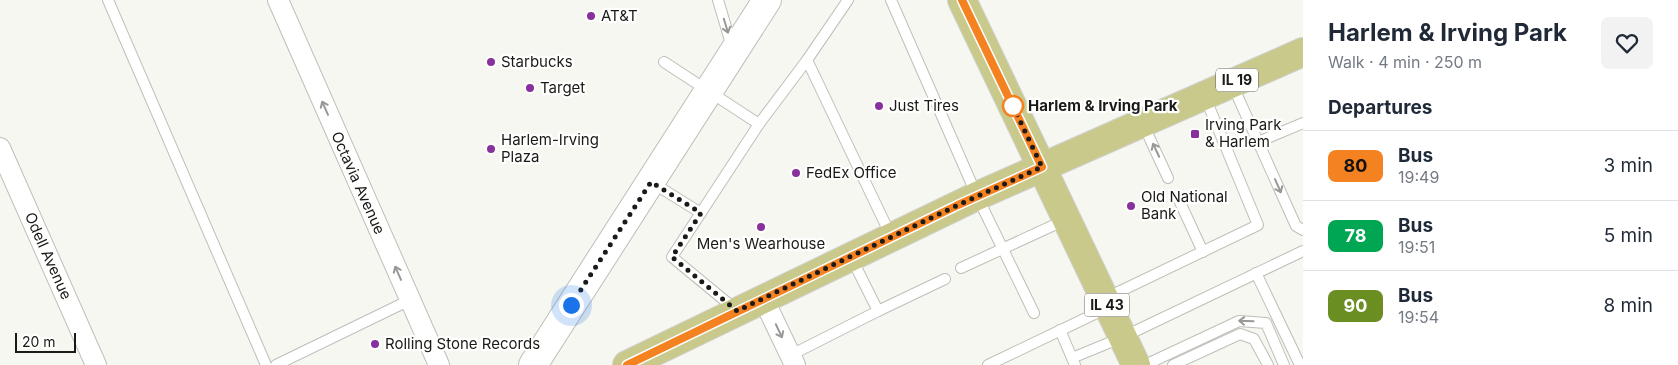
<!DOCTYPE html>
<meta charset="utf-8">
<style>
:root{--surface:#fff;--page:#f2f2f3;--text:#1f2937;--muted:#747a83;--line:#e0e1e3}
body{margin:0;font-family:Inter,sans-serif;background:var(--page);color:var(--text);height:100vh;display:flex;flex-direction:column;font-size:19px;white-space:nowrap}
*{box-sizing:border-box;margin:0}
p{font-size:16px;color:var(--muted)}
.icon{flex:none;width:28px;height:28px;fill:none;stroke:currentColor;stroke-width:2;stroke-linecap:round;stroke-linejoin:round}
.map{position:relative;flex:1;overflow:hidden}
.sheet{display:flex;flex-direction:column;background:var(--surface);width:375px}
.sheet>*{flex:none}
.badge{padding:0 10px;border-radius:8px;font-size:18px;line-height:32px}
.scale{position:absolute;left:15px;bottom:12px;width:61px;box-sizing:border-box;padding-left:5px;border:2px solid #1a1a18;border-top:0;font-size:14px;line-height:18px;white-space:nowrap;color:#1a1a18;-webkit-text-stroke:4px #fffffe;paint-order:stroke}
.you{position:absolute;width:25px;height:25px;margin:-12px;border:4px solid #fff;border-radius:50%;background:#1a73e8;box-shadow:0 0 0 8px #1a73e833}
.map>.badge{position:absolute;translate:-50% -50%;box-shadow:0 0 0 2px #fff}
h2{padding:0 25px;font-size:19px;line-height:45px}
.round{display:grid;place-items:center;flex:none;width:52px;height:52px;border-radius:8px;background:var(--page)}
.head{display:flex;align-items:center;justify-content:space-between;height:85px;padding:0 25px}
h1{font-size:24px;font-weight:700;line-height:38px}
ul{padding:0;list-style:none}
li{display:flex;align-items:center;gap:15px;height:70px;padding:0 25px;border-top:1px solid var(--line)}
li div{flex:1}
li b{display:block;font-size:19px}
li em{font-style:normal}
li .badge{min-width:55px;font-weight:700;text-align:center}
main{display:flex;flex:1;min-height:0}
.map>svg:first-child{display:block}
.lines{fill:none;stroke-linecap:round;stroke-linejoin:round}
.lane-casing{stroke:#bfbfb9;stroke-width:12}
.street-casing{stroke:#bfbfb9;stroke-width:22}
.secondary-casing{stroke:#bfbfb9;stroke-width:30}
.primary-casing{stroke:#d1d1d1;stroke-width:30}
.lane{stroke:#fff;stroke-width:10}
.street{stroke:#fff;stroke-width:20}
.secondary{stroke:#fff;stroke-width:28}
.primary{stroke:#c8c98b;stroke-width:28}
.oneway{stroke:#989897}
.line-casing{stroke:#fff;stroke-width:11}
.line{stroke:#f58220;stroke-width:8}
.walk{stroke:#1a1a18;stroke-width:5;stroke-dasharray:0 9}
.poi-dot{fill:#88309d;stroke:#fffffe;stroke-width:2}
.stop-dot{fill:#fff;stroke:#f58220;stroke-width:2.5}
.labels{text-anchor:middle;stroke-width:4.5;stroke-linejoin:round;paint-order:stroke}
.shield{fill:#fffffe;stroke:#5f5f5d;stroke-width:1}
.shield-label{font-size:14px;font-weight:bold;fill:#1a1a18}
.poi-label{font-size:15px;fill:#1a1a18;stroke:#fffffe;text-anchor:start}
.stop-label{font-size:15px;font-weight:bold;fill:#1a1a18;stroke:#fffffe;text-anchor:start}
.street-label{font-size:15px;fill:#1a1a18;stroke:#fffffe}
</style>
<main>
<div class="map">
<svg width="1303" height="365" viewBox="0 0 1303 365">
<rect width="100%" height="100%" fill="#f6f7f1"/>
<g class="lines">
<defs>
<g id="lane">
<polyline points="108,0 266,365"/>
<polyline points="718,0 732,47"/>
<polyline points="848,0 807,60 891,236"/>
<polyline points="891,0 977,196 1034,313"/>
<polyline points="664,62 759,124"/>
<polyline points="1232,84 1296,226 1303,230"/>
<polyline points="1143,124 1168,178"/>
<polyline points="1258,142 1303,123"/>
<polyline points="651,182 701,213"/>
<polyline points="1179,200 1203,252"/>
<polyline points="851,257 878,311 945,279"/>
<polyline points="961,268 1065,220"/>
<polyline points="1256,273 1300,365"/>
<polyline points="1106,298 1258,225 1205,97"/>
<polyline points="735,309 672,257 759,124 807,60"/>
<polyline points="1060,330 1075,365"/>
<polyline points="791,355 878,311"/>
<polyline points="1072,358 1123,337 1303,251"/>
<polyline points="276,365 410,300"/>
<polyline points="988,365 1107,308"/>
<polyline points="1145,365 1239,321 1266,323 1284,365"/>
<polyline points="1173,365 1240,334 1254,339 1268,365"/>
</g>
<g id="street">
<polyline points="278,0 439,365"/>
<polyline points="0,148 96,365"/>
<polyline points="763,298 795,365"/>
</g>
<polyline id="secondary" points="533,365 767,0"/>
<g id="primary">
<polyline points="962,0 1136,365"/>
<polyline points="627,365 977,196 1303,52"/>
</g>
</defs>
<!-- lane casing -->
<use href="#lane" class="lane-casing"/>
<!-- street casing -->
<use href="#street" class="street-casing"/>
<!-- secondary casing -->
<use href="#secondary" class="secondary-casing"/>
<!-- primary casing -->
<use href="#primary" class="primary-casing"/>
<!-- lane -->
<use href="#lane" class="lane"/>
<!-- street -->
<use href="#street" class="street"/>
<!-- secondary -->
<use href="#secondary" class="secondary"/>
<!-- primary -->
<use href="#primary" class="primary"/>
</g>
<!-- one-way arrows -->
<defs><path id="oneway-shaft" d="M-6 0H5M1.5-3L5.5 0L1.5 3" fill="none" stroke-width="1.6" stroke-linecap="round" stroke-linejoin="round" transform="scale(1.25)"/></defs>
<g class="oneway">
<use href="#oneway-shaft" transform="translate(726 26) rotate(73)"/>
<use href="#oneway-shaft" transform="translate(325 108) rotate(-114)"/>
<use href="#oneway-shaft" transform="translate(1156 150) rotate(-115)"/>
<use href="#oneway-shaft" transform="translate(1278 186) rotate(66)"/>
<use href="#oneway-shaft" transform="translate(398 273) rotate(-114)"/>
<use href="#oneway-shaft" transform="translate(1246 321) rotate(-178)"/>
<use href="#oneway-shaft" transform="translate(779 331) rotate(65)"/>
</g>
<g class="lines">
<defs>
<polyline id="line" points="627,365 958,205 1042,167 962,0"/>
</defs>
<!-- line casing -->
<use href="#line" class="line-casing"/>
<!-- line -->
<use href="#line" class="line"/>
<!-- walk -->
<polyline class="walk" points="571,305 651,182 701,213 672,257 737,311 958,205 1042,167 1011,102 1013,106"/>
</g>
<!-- markers -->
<g class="poi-dot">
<circle cx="591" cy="16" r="5"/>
<circle cx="491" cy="62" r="5"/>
<circle cx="530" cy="88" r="5"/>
<circle cx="879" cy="106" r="5"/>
<rect x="1190" y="129" width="10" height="10" rx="2.5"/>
<circle cx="491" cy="149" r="5"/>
<circle cx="796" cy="173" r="5"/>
<circle cx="1131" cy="206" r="5"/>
<circle cx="761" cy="227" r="5"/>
<circle cx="375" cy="344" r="5"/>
</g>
<circle class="stop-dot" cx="1013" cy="106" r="10"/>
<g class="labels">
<!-- shield labels -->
<g class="shield">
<rect x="1216" y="68.5" width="42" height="23" rx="4"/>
<rect x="1084.5" y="293.5" width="45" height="23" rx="4"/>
</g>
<g class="shield-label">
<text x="1237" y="85">IL 19</text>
<text x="1107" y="310">IL 43</text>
</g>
<!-- poi labels -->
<g class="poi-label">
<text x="601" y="21">AT&amp;T</text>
<text x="501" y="67">Starbucks</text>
<text x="540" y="93">Target</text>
<text x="889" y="111">Just Tires</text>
<text x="1205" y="130">Irving Park<tspan x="1205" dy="17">&amp; Harlem</tspan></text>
<text x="501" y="145">Harlem-Irving<tspan x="501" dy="17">Plaza</tspan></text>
<text x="806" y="178">FedEx Office</text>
<text x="1141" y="202">Old National<tspan x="1141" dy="17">Bank</tspan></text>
<text x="761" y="249" text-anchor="middle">Men's Wearhouse</text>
<text x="385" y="349">Rolling Stone Records</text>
</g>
<!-- stop labels -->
<g class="stop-label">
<text x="1028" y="111">Harlem &amp; Irving Park</text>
</g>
<!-- street labels -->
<g class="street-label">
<text transform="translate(358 183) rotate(66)" y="5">Octavia Avenue</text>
<text transform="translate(48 256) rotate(66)" y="5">Odell Avenue</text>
</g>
</g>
</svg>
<div class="scale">20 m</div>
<div class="you" style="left:571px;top:305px"></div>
</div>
<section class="sheet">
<div class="head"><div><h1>Harlem &amp; Irving Park</h1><p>Walk · 4 min · 250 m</p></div><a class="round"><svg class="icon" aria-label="heart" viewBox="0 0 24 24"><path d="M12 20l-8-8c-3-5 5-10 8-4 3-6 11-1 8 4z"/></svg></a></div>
<h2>Departures</h2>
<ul>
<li><span class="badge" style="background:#f58220;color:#111">80</span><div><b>Bus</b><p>19:49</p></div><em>3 min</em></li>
<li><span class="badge" style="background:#00a651;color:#fff">78</span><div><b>Bus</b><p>19:51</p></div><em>5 min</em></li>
<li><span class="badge" style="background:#6b8e23;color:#fff">90</span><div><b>Bus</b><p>19:54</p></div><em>8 min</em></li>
</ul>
</section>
</main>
